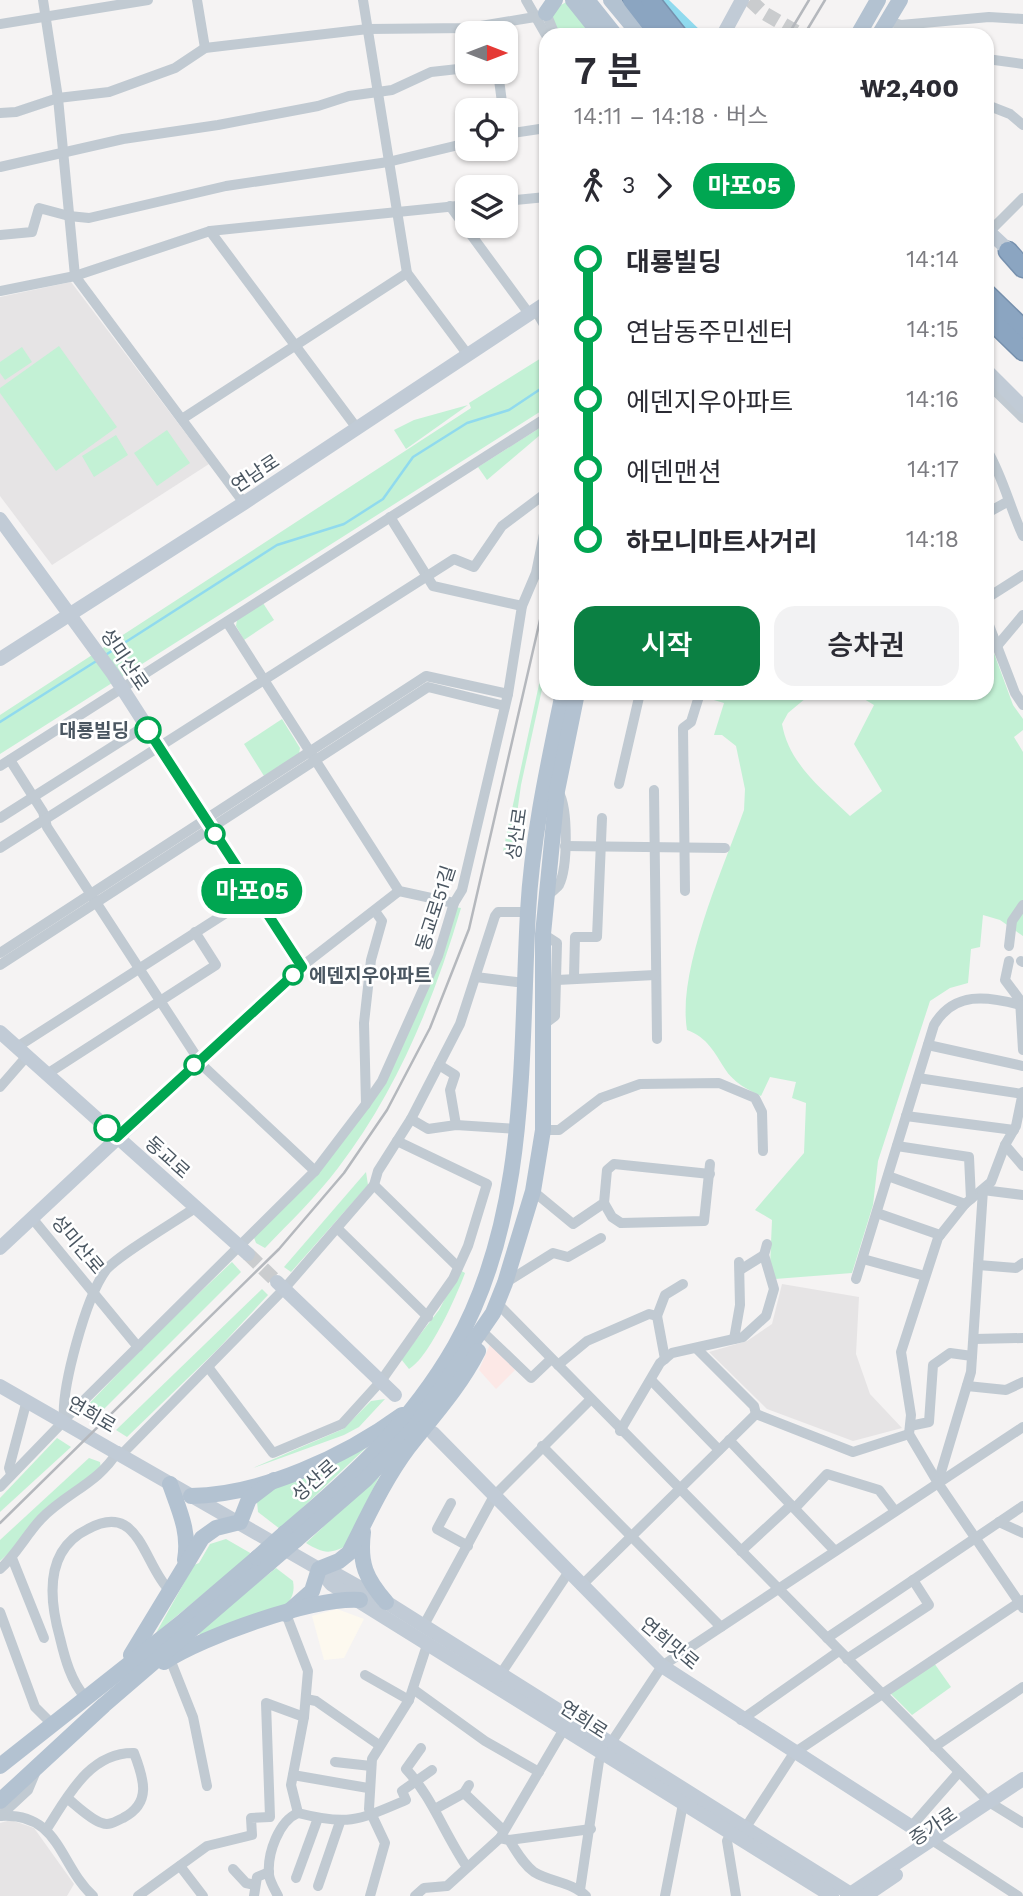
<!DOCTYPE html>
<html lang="ko">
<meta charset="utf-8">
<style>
:root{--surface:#fff;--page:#f2f2f3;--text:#2b2b33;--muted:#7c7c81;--accent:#0b8043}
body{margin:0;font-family:"Work Sans","Noto Sans KR",sans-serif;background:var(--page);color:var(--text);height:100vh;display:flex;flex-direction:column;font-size:26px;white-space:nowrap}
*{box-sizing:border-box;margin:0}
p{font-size:23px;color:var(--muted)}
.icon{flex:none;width:38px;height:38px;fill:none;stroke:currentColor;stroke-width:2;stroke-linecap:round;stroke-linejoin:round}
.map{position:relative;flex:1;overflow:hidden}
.sheet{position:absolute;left:539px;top:28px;width:455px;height:672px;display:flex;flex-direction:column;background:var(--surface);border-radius:21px;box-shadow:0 2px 5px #0004}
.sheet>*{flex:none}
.badge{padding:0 14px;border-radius:23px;font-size:24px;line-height:46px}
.needle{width:46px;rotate:90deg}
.buttons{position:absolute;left:455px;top:21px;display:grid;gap:14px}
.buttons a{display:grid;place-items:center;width:63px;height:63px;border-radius:14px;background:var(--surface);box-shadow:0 2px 5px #0004;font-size:35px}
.map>.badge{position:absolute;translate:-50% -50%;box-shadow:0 0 0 4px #fff}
.legs{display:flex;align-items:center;gap:10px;height:77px;padding:0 35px;font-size:23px}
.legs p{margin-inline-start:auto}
.summary{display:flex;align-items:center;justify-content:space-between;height:119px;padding:0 35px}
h1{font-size:38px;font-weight:600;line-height:52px}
.primary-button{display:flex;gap:14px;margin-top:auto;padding:14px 35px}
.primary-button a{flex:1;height:80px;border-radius:21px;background:var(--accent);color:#fff;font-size:28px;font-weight:600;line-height:80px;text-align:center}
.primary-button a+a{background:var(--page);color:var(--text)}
ul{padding:0 35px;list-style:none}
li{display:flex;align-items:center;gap:24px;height:70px;font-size:26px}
li i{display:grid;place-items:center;width:10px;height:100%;margin:0 9px;background:currentColor}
li i::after{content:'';width:18px;height:18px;margin:-9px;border:5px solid;border-radius:50%;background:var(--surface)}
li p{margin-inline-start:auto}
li:first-child i{background:linear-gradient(#0000 50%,currentColor 0)}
li:last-child i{background:linear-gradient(currentColor 50%,#0000 0)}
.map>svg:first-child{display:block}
.commercial{fill:#fdf9ef}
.education{fill:#e6e4e5}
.medical{fill:#fce8e6}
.green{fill:#c3f1d5}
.water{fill:#90daee}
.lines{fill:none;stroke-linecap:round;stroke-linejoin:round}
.stream{stroke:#90daee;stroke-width:2.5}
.secondary-tunnel{stroke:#caccce;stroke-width:14;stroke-dasharray:14 7;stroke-linecap:butt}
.highway-casing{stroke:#7690ad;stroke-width:21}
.street{stroke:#c1cad2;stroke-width:10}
.secondary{stroke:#c1cbd6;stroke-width:14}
.primary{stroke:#b3c2d1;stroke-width:16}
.highway{stroke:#8ba5c1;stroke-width:18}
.rail{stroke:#b5b8bd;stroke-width:2.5}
.primary-bridge{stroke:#b3c2d1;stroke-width:16}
.line-1-casing{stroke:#fff;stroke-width:16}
.line-1{stroke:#00a651;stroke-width:10}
.stop-1-dot{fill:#fff;stroke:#00a651;stroke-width:3.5}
.labels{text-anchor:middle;stroke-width:5;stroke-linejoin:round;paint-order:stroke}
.street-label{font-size:19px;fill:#4a5661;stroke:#fff}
.stop-label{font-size:19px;font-weight:bold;fill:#4a5661;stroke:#fff;text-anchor:end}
</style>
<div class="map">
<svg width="1023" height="1896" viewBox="0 0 1023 1896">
<rect width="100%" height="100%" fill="#f5f3f3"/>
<!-- commercial -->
<polygon class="commercial" points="337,1609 364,1619 344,1658 324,1660 312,1616"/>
<!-- education -->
<g class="education">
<polygon points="71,282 209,464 52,565 0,496 0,297"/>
<polygon points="782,1284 859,1297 856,1354 870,1394 902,1428 853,1441 767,1409 709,1352 747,1341 772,1324"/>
<polygon points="11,1820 34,1828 74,1884 67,1896 0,1896 0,1823"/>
</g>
<!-- medical -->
<polygon class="medical" points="491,1342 515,1370 496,1389 479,1370"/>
<!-- green -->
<g class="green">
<polygon points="570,0 596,35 559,35 550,11"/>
<polygon points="59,346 117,427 56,471 0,393 0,388"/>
<polygon points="22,347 32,362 5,380 0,373 0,362"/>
<polygon points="546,355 546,408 0,754 0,715 471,408 469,403"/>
<polygon points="468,405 406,449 394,430 414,420"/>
<polygon points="546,424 546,430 487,480 478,467"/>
<polygon points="167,430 190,463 157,486 134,453"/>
<polygon points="116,435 128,455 94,477 82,456"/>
<polygon points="263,603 274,620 244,640 236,626 237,620"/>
<path d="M987 634 1013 705 1023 719V730L1014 737 1023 752V936L1000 920 983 915 980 947 971 949 968 983 950 988 930 1001 878 1161 873 1205 852 1273 775 1279 770 1266 772 1220 755 1210 804 1153 806 1103 792 1098 796 1082 770 1077 761 1096C748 1090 733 1082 725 1069 714 1052 708 1038 687 1030 677 970 723 869 744 810L745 789 736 746 722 735H714L724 703 707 698 708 693H812L788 713 782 724C789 764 822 789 850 816L882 791 854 744 874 705 854 693H987Z"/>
<polygon points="546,652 546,671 521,785 512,850 503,851"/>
<polygon points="282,719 300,748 299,754 264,776 244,744"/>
<path d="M455 907 461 908C434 1000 397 1091 338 1168 316 1197 290 1222 265 1248L256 1243 253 1235 294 1194 397 1056Z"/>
<polygon points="366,1172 368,1185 291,1272 284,1267"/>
<polygon points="232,1262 241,1272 96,1417 83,1410 158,1332"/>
<path d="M460 1270 465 1273C457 1295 429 1358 409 1369L401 1359 439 1310Z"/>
<polygon points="262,1289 268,1295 218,1349 127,1437 116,1430"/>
<polygon points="385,1399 359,1427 344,1435 253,1468 343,1429 371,1401"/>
<polygon points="57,1438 71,1447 0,1512 0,1498"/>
<polygon points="368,1446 280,1529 258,1512 257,1502 266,1488"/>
<polygon points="89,1458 100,1462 101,1469 0,1561 0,1540"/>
<path d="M381 1473 344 1547C328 1555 321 1552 306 1543Z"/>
<polygon points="226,1539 252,1554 156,1633 194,1565 199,1563 210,1544"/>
<path d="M276 1568 293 1581C295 1593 292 1599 283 1607L202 1636 197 1632Z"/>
<polygon points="934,1663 951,1687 912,1715 890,1693"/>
</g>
<!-- water -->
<polygon class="water" points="641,0 669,0 705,35 669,35"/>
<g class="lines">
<!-- stream -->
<g class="stream">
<polyline points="107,654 277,545 344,524 383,499 413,457 467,423 509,410 545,386"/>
<polyline points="0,722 98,660"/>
</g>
<!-- secondary-tunnel -->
<g class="secondary-tunnel">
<polyline points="750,0 764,13 802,35"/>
<polyline points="248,1254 277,1282"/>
</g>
<defs>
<g id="highway">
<polyline points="632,0 659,35"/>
<polyline points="650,0 678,35"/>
<polyline points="1008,251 1023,268"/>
<polyline points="987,294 1023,329"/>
<polyline points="987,316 1023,351"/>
</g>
</defs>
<!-- highway casing -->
<use href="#highway" class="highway-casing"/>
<!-- street -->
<g class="street">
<polyline points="43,0 58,98 75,276 244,503"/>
<polyline points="197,0 205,48"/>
<polyline points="363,0 407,273 468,355"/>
<polyline points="526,0 546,35"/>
<polyline points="546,13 555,35"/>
<polyline points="888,21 901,25 989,17 1023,19"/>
<polyline points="0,24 148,0"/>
<polyline points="987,59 1023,64"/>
<polyline points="498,72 503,110"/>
<polyline points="987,105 1010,114 1023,125"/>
<polyline points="0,113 16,112 58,98 109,92 175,68 205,48 368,29 469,28 535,17"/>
<polyline points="506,134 546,128"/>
<polyline points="0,167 123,139 218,125 318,106 349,96 392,90 431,72 467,68"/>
<polyline points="506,201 546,197"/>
<polyline points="450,206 530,315"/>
<polyline points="210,231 356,427"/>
<polyline points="989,232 1023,198"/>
<polyline points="0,235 32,232 39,208 69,216 89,218 226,186 388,162 467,143"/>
<polyline points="0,291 75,276 210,231 467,205"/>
<polyline points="536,311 546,328"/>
<polyline points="987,383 1023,418"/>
<polyline points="182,419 407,273"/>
<path d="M987 450C1003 477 1010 508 1023 536"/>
<polyline points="987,513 1007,502"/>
<polyline points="390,517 433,586 522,606"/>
<polyline points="987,598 1023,575"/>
<polyline points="987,620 1015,693 1023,705"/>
<polyline points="227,622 399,891 454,903"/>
<polyline points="997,646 1023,615"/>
<polyline points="10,760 43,812 47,827 202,1065 315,1171"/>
<polyline points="0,766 546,418"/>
<polyline points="619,784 640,693"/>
<polyline points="654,790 657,1039"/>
<polyline points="0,818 145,726"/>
<polyline points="565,846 725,848"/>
<polyline points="0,848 454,559 474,567 502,526 546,493"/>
<polyline points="685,891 683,728 691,722 700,693"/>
<path d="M547 896C550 893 556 889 559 885 568 867 568 809 559 793"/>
<polyline points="1009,946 1012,921 1023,905"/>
<polyline points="0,953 426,676 508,694"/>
<polyline points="1009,961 1005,980 1020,1000 1023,1050"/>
<polyline points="1021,961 1023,962"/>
<polyline points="0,965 428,687 505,706"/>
<polyline points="301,967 399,891"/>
<polyline points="476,977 525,983"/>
<polyline points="574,977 575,937 597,937 602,818"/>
<polyline points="557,980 655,975"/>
<polyline points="543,1025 555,1016 557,943 543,934"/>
<polyline points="928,1045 1023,1066"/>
<polyline points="17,1047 254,895"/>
<polyline points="439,1065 455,1075 450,1090 456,1125"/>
<polyline points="47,1074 216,965 195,932"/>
<polyline points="918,1078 1023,1094"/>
<polyline points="0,1087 27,1056"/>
<polyline points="1023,1092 1016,1126 1005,1145 991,1182 965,1204 938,1238 901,1352 911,1415 909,1434 938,1483 1023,1608"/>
<polyline points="366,1104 364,1023 371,960 382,921 375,911"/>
<polyline points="906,1116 1014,1130"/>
<polyline points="411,1119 428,1129 456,1125 516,1129"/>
<polyline points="543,1130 559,1130 601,1098 640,1084 719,1083 755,1098 762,1112 763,1151"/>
<polyline points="1005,1145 1023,1166"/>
<polyline points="897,1146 969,1157 971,1199"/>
<polyline points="888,1176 965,1204"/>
<polyline points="374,1185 458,1267"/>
<polyline points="983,1190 1023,1195"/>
<polyline points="533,1191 573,1224 604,1203 607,1170 614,1164 710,1174"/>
<polyline points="604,1203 612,1217 621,1223 704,1221 710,1164"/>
<polyline points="877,1213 940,1235"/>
<polyline points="32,1218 138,1347"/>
<polyline points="338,1229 428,1317"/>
<polyline points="863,1259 925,1276"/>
<polyline points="978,1265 1016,1268 1023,1263"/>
<polyline points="740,1270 764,1255"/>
<path d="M856 1279 934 1025C954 991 987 996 1021 1005"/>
<polyline points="505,1283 553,1253 568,1257 601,1238"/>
<polyline points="497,1303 989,1802 1023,1823"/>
<polyline points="657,1316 665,1359"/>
<polyline points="486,1335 531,1378 551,1359"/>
<polyline points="734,1339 740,1305 739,1262"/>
<polyline points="974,1339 1023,1338"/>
<polyline points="697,1349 754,1406 756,1414"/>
<polyline points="558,1365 587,1341 649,1314 657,1316 665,1295 683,1284"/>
<polyline points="208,1367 273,1453 342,1424 381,1381 453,1279 468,1246 487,1184 397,1141"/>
<polyline points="651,1380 719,1450"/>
<polyline points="967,1386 1006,1390 1023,1382"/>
<polyline points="64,1420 315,1171 366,1104 382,1081 438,956 454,903 462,890 508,694 522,606 536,573 546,524"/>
<path d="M64 1420C61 1388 86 1297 106 1270 117 1256 176 1221 195 1208"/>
<polyline points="910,1426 929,1422 933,1365 950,1353 972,1356"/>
<polyline points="620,1431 660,1363 672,1353 743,1337 766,1316 774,1289 764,1255 767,1244"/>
<polyline points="729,1440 835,1551"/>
<polyline points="542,1446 721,1627"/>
<polyline points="122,1454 284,1289 374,1185 378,1171 411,1119 460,1024 495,916 498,912 528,912"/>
<polyline points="11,1474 9,1468 27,1400"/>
<polyline points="938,1482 971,1372 983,1190"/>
<polyline points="0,1487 60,1425"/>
<polyline points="451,1503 437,1529 468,1546"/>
<polyline points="795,1508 827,1474 879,1490 895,1511"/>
<polyline points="999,1522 1023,1533"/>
<polyline points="741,1551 791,1505"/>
<polyline points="12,1558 44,1638"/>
<path d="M0 1569C16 1555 26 1535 41 1519 67 1492 98 1484 118 1451"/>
<polyline points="581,1586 756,1414 853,1452 909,1434"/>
<polyline points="0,1612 35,1707 53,1725"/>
<polyline points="286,1614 308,1671 304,1717 291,1785 298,1813"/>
<polyline points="424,1625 494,1496 591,1399"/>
<polyline points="827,1638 1023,1506"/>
<polyline points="170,1659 193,1717 207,1786"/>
<polyline points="847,1659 929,1605 913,1580"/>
<polyline points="502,1672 568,1573"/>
<polyline points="365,1675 409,1700"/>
<polyline points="413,1689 485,1741 539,1772"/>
<path d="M85 1697C71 1681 65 1659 60 1638 49 1599 44 1550 88 1529 99 1523 113 1519 124 1525 144 1536 152 1574 170 1591"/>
<polyline points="306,1699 316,1701 379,1745"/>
<polyline points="741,1720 839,1651"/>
<polyline points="934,1747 1023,1687"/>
<path d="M421 1748 406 1769C432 1797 445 1835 467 1867"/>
<polyline points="335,1762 371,1766"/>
<polyline points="293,1775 368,1788"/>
<polyline points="464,1793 503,1830"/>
<polyline points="435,1809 464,1793 469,1785"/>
<path d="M298 1813C349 1826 359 1820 406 1800L402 1791 432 1770"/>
<path d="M0 1816C60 1812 59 1865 93 1896"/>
<polyline points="0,1816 28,1790 36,1771"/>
<polyline points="746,1827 794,1753 1023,1600"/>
<polyline points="910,1828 959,1772"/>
<path d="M46 1830C67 1798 89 1752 134 1753 144 1779 152 1803 123 1818 116 1821 110 1826 102 1823 91 1820 77 1806 67 1798"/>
<polyline points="731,1833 727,1841 736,1896"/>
<polyline points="500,1838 564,1729"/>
<polyline points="509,1840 591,1829"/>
<polyline points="932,1840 1018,1896"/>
<polyline points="180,1866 203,1896"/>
<polyline points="233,1869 246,1883 255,1885"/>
<polyline points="296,1878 318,1818"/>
<polyline points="318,1886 340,1822"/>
<polyline points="580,1890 599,1761 662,1666 1023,1427"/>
<polyline points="138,1896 207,1846 252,1835 251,1818 270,1817 266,1703 304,1717"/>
<polyline points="254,1896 257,1877 269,1872"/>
<path d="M278 1896C275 1890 270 1882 269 1875 267 1853 279 1821 298 1813"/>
<polyline points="370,1896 385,1843 369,1809 372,1759 409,1700 428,1642"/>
<path d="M415 1896 424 1888 447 1886 500 1838 509 1840C517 1852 523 1864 534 1872 550 1882 572 1882 586 1896"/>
<polyline points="665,1896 683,1804"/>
</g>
<!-- secondary -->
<g class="secondary">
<polyline points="723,35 742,0"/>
<polyline points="987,230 1016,257"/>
<polyline points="987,371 1023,407"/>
<polyline points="0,519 113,674 301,967 0,1248"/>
<polyline points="0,659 244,503 546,303"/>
<polyline points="0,1032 248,1254"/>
<polyline points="277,1282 395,1395"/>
<polyline points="0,1386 319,1569 336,1574 386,1602 854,1896"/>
<polyline points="433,1433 662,1666 932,1840"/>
<polyline points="319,1569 331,1584 832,1896"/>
<polyline points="847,1896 1023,1779"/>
<polyline points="865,1896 896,1875"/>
</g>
<!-- primary -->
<g class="primary">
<polyline points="573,0 601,35"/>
<polyline points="587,0 615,35"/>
<polyline points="611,0 640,35"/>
<polyline points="546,13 555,0"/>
<polyline points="858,35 878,0"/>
<polyline points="879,35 900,0"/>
<path d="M170 1484C179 1510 190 1532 185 1560"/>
<path d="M191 1496C262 1495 346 1456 402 1415"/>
<path d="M363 1532C359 1564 366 1579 386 1602"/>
<path d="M285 1533C352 1477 411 1423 455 1346 529 1215 520 1057 528 912 532 838 548 765 563 693"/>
<polyline points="296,1540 365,1480 414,1428 493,1313 505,1283 533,1191 543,1130 543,934 557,791 577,693"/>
<path d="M286 1614 312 1591 319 1569 339 1561 349 1553C367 1518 384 1480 408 1448 433 1416 459 1388 478 1351"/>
<polyline points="131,1655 202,1538 216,1528 240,1522 249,1499 274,1480"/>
<path d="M164 1662C204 1636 313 1597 360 1600"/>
<polyline points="0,1766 181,1623 257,1558"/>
<polyline points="0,1801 104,1705 268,1564"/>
</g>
<!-- highway -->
<use href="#highway" class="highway"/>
<!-- rail -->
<g class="rail">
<polyline points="788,35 809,0"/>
<polyline points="804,35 825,0"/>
<polyline points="0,1523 279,1249 344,1173 387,1110 430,1028 469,929 546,594"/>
</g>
<!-- primary-bridge -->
<g class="primary-bridge">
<polyline points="257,1558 285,1533"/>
<polyline points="268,1564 296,1540"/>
</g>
</g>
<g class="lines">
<defs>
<polyline id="line-1" points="107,1128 117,1137 302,967 148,730"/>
</defs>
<!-- line-1 casing -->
<use href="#line-1" class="line-1-casing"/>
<!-- line-1 -->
<use href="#line-1" class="line-1"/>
</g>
<!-- markers -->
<g class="stop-1-dot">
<circle cx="148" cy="730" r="12"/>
<circle cx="215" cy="834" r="9"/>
<circle cx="293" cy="975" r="9"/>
<circle cx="194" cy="1065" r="9"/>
<circle cx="107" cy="1128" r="12"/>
</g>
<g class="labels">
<!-- street labels -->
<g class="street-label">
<text transform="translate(255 473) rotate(-33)" y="7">연남로</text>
<text transform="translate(125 659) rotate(56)" y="7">성미산로</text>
<text transform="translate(516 834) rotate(-82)" y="7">성산로</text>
<text transform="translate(435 908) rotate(-72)" y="7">동교로51길</text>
<text transform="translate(168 1157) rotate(42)" y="7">동교로</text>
<text transform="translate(78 1244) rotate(50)" y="7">성미산로</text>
<text transform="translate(92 1414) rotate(30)" y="7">연희로</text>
<text transform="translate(314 1480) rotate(-41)" y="7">성산로</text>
<text transform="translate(670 1643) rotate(40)" y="7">연희맛로</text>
<text transform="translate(584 1719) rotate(33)" y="7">연희로</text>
<text transform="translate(933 1826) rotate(-34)" y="7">증가로</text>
</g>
<!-- stop labels -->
<g class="stop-label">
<text x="129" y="737">대룡빌딩</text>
<text x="309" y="982" text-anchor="start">에덴지우아파트</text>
</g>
</g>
</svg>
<div class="buttons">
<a><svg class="needle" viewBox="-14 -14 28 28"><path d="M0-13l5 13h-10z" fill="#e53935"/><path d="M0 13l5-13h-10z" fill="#7c7c81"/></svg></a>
<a><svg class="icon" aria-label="locate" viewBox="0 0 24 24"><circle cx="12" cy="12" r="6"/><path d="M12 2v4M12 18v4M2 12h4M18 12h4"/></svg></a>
<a><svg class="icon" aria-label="layers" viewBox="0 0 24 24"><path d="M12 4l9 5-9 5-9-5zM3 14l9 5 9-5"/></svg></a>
</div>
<b class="badge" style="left:252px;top:891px;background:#00a651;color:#fff">마포05</b>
<section class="sheet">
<div class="summary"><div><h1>7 분</h1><p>14:11 – 14:18 · 버스</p></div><b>₩2,400</b></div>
<div class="legs"><svg class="icon" aria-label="walk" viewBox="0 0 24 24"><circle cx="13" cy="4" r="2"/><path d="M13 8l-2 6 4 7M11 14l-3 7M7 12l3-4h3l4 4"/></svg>3<svg class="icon" aria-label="forward" viewBox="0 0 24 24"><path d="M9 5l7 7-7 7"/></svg><b class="badge" style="background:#00a651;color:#fff">마포05</b></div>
<ul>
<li><i style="color:#00a651"></i><b>대룡빌딩</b><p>14:14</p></li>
<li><i style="color:#00a651"></i><span>연남동주민센터</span><p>14:15</p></li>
<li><i style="color:#00a651"></i><span>에덴지우아파트</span><p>14:16</p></li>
<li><i style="color:#00a651"></i><span>에덴맨션</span><p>14:17</p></li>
<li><i style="color:#00a651"></i><b>하모니마트사거리</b><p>14:18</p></li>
</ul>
<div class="primary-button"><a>시작</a><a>승차권</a></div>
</section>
</div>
